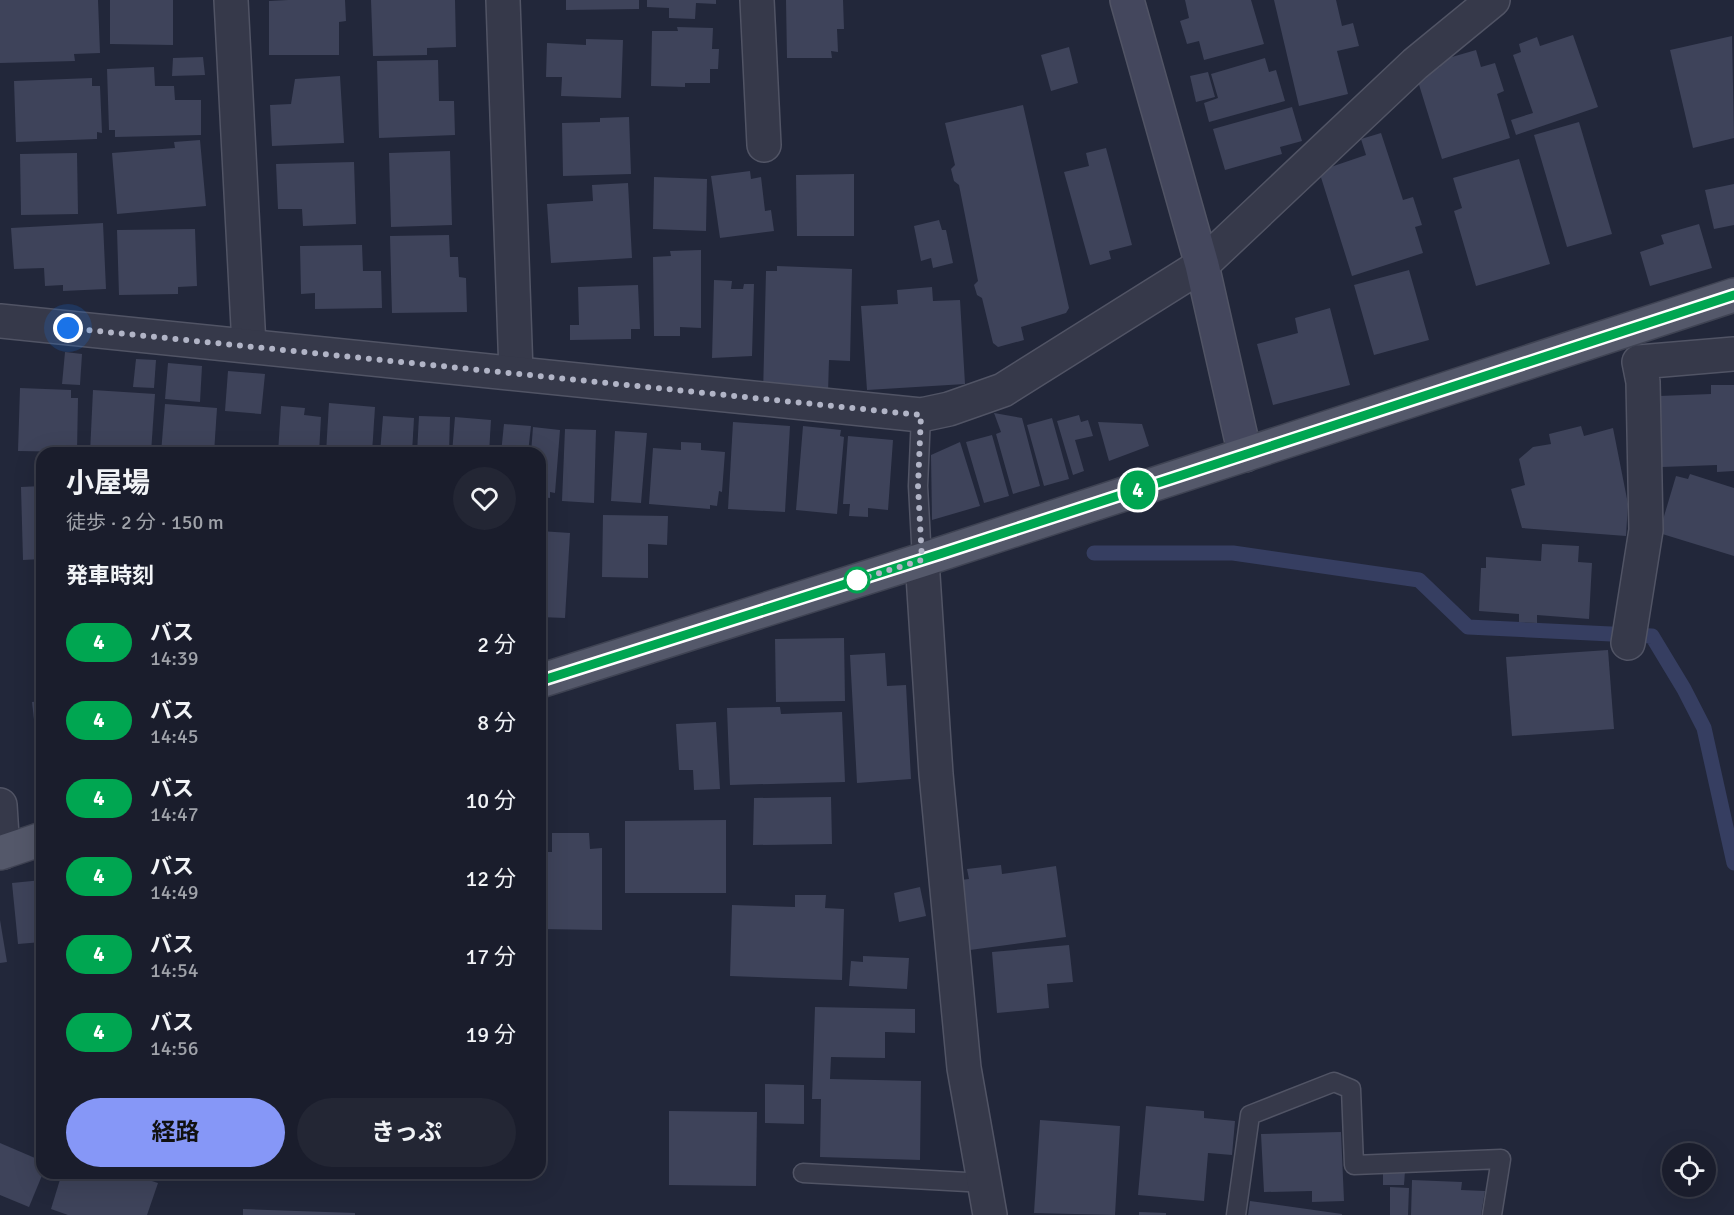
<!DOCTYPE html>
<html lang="ja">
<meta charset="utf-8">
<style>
:root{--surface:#1a1d2c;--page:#232634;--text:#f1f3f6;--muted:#9fa2a9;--line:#383b48;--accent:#8697f7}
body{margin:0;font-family:Signika,"Noto Sans JP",sans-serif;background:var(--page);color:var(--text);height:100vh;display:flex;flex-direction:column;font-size:22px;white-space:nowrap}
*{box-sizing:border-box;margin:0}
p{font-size:20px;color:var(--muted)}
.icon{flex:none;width:33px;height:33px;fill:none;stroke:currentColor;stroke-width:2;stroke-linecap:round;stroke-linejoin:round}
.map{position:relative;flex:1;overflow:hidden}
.panel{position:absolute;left:36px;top:447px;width:510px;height:732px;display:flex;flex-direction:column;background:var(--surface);border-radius:18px;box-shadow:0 6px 24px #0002,0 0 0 2px var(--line)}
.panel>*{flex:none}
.badge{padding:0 12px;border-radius:20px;font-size:21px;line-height:39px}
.controls{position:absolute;left:1662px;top:1143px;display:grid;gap:12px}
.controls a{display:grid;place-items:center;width:54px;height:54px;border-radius:50%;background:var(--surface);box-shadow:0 6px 24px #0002,0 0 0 2px var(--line);font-size:30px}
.you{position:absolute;width:30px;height:30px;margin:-15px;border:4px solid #fff;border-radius:50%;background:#1a73e8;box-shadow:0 0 0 9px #1a73e833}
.map>.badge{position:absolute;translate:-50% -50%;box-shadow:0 0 0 3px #fff}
h2{padding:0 30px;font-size:22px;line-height:54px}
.round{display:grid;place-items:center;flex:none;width:63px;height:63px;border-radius:32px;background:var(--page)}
.overview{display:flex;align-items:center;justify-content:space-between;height:102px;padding:0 30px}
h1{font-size:28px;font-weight:700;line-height:45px}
.primary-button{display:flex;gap:12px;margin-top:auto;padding:12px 30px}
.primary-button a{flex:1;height:69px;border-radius:36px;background:var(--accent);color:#111;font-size:24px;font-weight:700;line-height:69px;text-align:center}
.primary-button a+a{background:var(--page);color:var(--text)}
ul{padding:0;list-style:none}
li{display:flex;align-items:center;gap:18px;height:78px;padding:0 30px}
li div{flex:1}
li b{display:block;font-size:22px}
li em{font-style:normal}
li .badge{min-width:66px;font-weight:700;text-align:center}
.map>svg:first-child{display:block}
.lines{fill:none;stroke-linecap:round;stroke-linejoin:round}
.stream{stroke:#363e61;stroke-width:15}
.building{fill:#3e435a}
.lane-casing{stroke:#515465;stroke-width:21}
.street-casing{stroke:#515465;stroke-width:36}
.secondary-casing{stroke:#515465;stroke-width:36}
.primary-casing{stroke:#3f4353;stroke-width:36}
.lane{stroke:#36394a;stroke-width:18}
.street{stroke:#36394a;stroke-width:33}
.secondary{stroke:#44475d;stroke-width:33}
.primary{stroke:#54586a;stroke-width:33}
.line-casing{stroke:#fff;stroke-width:14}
.line{stroke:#00a651;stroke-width:9}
.walk{stroke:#b1b4c6;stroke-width:6;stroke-dasharray:0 10.8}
.stop-dot{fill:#fff;stroke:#00a651;stroke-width:3}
</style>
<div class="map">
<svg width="1734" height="1215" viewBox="0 0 1734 1215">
<rect width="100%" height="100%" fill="#22273a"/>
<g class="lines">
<!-- stream -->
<polyline class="stream" points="1094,553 1233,553 1419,580 1468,627 1652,636 1684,689 1704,728 1734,863"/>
</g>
<!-- building -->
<g class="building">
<polygon points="0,0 98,0 100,53 74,54 75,61 0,63"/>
<polygon points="110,0 173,0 173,45 110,44"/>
<polygon points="288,0 345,0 346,21 339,22 339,55 269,55 269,1"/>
<polygon points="371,0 455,0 456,47 427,48 427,55 373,56"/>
<polygon points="566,0 639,0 639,9 566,10"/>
<polygon points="647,0 716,0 716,4 696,3 695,19 669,18 669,8 647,7"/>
<polygon points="786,0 843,0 844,29 837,29 838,52 831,51 832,58 787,58"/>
<polygon points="1185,0 1251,0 1264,44 1204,60 1199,41 1187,44 1180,21 1189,18"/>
<polygon points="1274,0 1336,0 1342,26 1353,23 1359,46 1337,51 1348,94 1299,106"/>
<polygon points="677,27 713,28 712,49 719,49 718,69 710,69 710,83 685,83 685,87 651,86 652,31 678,31"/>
<polygon points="1573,35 1598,107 1516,135 1511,120 1533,113 1513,55 1521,52 1519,44 1537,37 1540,46"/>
<polygon points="1732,36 1734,138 1693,148 1670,50"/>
<polygon points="586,39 623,40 621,98 561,96 562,77 546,77 547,43 586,45"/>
<polygon points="1069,47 1078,83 1051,91 1041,55"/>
<polygon points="1476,50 1481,67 1495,63 1504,91 1497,94 1510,138 1442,159 1416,75 1440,67 1438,61"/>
<polygon points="203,57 205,75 172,76 173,58"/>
<polygon points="1265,58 1269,72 1276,70 1285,101 1209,122 1204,103 1218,98 1211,74"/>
<polygon points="438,60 439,101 454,101 455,135 379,138 377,61"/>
<polygon points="154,67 155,86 174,86 175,100 201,100 201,135 115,137 115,130 109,130 107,69"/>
<polygon points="1208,72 1215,97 1196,102 1190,76"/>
<polygon points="340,76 344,143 272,146 270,105 291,104 295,79"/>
<polygon points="92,78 92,86 100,86 102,133 97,132 97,139 16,142 14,81"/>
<polygon points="1023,105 1069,308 1066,313 1021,327 1024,340 998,347 993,343 982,298 977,295 974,285 978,281 959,185 954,181 951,169 955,165 945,123"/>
<polygon points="1292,107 1302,141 1280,147 1282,154 1225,170 1213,129"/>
<polygon points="629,117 631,174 563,176 562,123 600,122 600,118"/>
<polygon points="1579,122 1612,234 1567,247 1534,135"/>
<polygon points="1381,133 1403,200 1413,197 1422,225 1415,227 1423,253 1352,276 1319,171 1366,155 1361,139"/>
<polygon points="200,140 206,206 117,214 112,153 175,148 174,142"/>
<polygon points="1106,148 1132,245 1109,251 1111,259 1090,265 1064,172 1089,166 1086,153"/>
<polygon points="450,151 452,225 391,227 389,153"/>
<polygon points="77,153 78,214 21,215 20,154"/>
<polygon points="1519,159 1550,264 1476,286 1454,211 1462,208 1453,178"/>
<polygon points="354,162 356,224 303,226 302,209 278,209 276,164"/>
<polygon points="750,171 751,179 761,177 765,211 771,210 774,231 720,238 711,176"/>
<polygon points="854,174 854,236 797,236 796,175"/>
<polygon points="654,177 707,179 706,231 653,229"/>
<polygon points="628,183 632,258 551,263 547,204 593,201 592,185"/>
<polygon points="1734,184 1734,225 1714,229 1705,190"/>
<polygon points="939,220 942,230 946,230 953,263 933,268 931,258 921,261 914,226"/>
<polygon points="103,223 106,289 63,291 63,285 45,286 44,268 14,269 11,228"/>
<polygon points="1699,224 1712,268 1650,286 1640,252 1664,244 1661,235"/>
<polygon points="195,229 197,286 178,287 178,294 119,295 117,230"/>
<polygon points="449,235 450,257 458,257 459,277 466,278 467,312 392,313 390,236"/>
<polygon points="362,245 363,271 381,271 382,308 315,309 315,293 301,294 300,246"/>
<polygon points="701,250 701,328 680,327 680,336 654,336 653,257 671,256 670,251"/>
<polygon points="777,266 852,269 850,361 829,360 828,393 763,395 766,271 777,271"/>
<polygon points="1409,270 1429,340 1374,355 1354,285"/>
<polygon points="714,280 732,281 731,289 743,289 744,284 754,284 752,356 712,358"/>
<polygon points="638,285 640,329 631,329 631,339 570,340 570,325 579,325 578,287"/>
<polygon points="932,287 933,301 960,300 965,384 867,390 861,306 898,304 897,290"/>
<polygon points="1330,308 1350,385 1273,405 1257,344 1298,333 1295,318"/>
<polygon points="65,352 82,354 80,385 62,384"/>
<polygon points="136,359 156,360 154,388 133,387"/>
<polygon points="168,363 202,366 200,402 165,399"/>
<polygon points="228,371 265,374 261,414 225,411"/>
<polygon points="1711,385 1734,385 1734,471 1717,472 1717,465 1662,467 1659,396 1711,394"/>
<polygon points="20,388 71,390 71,398 78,398 77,452 18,451"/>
<polygon points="93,390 155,394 151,453 90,453"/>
<polygon points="329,403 375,407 372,453 326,453"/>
<polygon points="165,404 217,408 214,453 161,453"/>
<polygon points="281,406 305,408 304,415 321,417 319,453 278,453"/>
<polygon points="994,413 1022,418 1040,486 1013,494 996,434 1001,432"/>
<polygon points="1079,415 1081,422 1088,420 1093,436 1075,440 1084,471 1073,475 1057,421"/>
<polygon points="383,416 414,418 412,453 380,453"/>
<polygon points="419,416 450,417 449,453 417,453"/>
<polygon points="455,417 491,420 489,453 452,453"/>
<polygon points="1052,418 1069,479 1044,486 1027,425"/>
<polygon points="733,422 790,426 785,512 728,509"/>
<polygon points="1098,422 1142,424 1149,446 1109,461"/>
<polygon points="504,424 531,426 528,453 501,453"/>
<polygon points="803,426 841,430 840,436 844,437 837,514 796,510"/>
<polygon points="1581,426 1584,436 1613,428 1628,504 1626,536 1522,528 1511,489 1525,485 1519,459 1533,447 1551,444 1549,434"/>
<polygon points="533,427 560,430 555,493 550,492 550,498 540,497 540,453 531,453"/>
<polygon points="565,429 596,430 594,503 562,501"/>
<polygon points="615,431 647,433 641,503 611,501"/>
<polygon points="992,435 1009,496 984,503 966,442"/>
<polygon points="848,436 893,440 888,510 868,508 868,517 849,516 850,504 843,504"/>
<polygon points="681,442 701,443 701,450 725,452 722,492 719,491 717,506 710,505 710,509 649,504 653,448 681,450"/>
<polygon points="960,442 980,506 932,520 931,455"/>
<polygon points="1690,474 1734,488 1734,556 1659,533 1676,476 1688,479"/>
<polygon points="42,486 42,559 23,560 21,487"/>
<polygon points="603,515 668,516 667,545 648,544 648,578 602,577"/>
<polygon points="540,531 570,533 565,618 540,617"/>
<polygon points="1542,544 1579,546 1578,562 1592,563 1589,619 1537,615 1537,623 1519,622 1519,614 1479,611 1481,568 1486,568 1486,557 1541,561"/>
<polygon points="844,638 845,701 776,702 775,639"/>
<polygon points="1608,650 1614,729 1512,736 1506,657"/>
<polygon points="885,653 887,686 906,685 911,779 857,783 850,655"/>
<polygon points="42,701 42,766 39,764 32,702"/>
<polygon points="780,707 781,714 842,712 845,782 730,785 727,708"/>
<polygon points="716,722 720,789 694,790 693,770 679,770 676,724"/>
<polygon points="831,797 832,844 753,845 754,798"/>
<polygon points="726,820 726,893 625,893 625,821"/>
<polygon points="552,833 589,833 590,849 602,848 602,930 540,929 540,852 552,852"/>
<polygon points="1001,865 1002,874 1056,866 1066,937 970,950 961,880 969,879 967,869"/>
<polygon points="42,880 42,942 18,944 12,883"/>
<polygon points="920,887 926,916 899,922 894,893"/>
<polygon points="795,895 826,895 825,908 844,909 842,980 730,976 732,905 795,907"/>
<polygon points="0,920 7,962 0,963"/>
<polygon points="1069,945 1073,982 1047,984 1049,1008 997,1013 992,952"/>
<polygon points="863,956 909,958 907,989 849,986 851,961 863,962"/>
<polygon points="815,1007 915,1009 915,1033 885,1032 885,1058 831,1057 830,1079 921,1081 920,1160 820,1157 821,1099 812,1099"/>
<polygon points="765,1084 804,1085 804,1124 765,1123"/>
<polygon points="1146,1106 1204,1111 1204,1118 1235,1121 1232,1155 1208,1153 1204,1201 1138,1195"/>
<polygon points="669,1111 757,1112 756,1186 669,1185"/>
<polygon points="1040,1120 1120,1126 1115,1215 1034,1213"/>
<polygon points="1341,1132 1344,1201 1312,1202 1312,1191 1264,1192 1261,1134"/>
<polygon points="0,1143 42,1161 43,1173 29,1207 0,1195"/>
<polygon points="1383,1170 1405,1171 1404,1185 1383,1185"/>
<polygon points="62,1173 127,1173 158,1183 147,1215 68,1215 51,1209"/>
<polygon points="1412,1180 1462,1182 1461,1190 1485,1191 1481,1215 1411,1215"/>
<polygon points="1390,1187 1409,1188 1408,1215 1390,1215"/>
<polygon points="1250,1201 1342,1214 1342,1215 1248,1215"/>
<polygon points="243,1209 355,1213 355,1215 243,1215"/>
<polygon points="1139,1212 1166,1213 1166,1215 1139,1215"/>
</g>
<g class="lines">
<defs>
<g id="lane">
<polyline points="921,415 918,486 922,560"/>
<polyline points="803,1173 985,1183"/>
<polyline points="1236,1215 1250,1115 1334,1082 1351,1089 1354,1165 1501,1159 1492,1215"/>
</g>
<g id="street">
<polyline points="231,0 249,346"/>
<polyline points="503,0 516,373"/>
<polyline points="757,0 764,145"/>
<polyline points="0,321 921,415 949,409 1003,390 1202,265 1415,64 1493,0"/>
<polyline points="922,560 936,774 964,1068 990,1215"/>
<polyline points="1628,643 1646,530 1643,382 1639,362 1734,354"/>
<polyline points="0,805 3,852"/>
</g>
<polyline id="secondary" points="1127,0 1202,265 1245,455"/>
<g id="primary">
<polyline points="540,681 922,560 1734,295"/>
<polyline points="0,853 42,839"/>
</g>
</defs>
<!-- lane casing -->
<use href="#lane" class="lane-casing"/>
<!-- street casing -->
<use href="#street" class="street-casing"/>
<!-- secondary casing -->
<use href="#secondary" class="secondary-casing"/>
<!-- primary casing -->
<use href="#primary" class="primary-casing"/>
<!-- lane -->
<use href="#lane" class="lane"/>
<!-- street -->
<use href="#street" class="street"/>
<!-- secondary -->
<use href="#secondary" class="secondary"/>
<!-- primary -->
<use href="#primary" class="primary"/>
</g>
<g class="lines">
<defs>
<polyline id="line" points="540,681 943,553 1734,295"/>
</defs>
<!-- line casing -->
<use href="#line" class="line-casing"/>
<!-- line -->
<use href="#line" class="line"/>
<!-- walk -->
<polyline class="walk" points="68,328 921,415 918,486 922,560 857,580"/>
</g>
<!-- markers -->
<circle class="stop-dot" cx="857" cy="580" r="12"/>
</svg>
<div class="controls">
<a><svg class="icon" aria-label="locate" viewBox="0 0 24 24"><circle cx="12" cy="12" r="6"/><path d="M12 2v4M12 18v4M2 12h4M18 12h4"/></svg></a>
</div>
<div class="you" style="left:68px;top:328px"></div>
<b class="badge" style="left:1138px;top:490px;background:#00a651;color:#fff">4</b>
<section class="panel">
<div class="overview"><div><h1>小屋場</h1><p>徒歩 · 2 分 · 150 m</p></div><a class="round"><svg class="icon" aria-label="heart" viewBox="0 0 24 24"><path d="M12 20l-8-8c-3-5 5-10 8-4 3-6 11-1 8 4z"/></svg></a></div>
<h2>発車時刻</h2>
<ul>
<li><span class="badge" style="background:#00a651;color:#fff">4</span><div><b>バス</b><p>14:39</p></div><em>2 分</em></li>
<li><span class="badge" style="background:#00a651;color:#fff">4</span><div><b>バス</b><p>14:45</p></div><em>8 分</em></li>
<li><span class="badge" style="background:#00a651;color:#fff">4</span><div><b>バス</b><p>14:47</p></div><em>10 分</em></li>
<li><span class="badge" style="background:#00a651;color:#fff">4</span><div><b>バス</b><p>14:49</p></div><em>12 分</em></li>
<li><span class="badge" style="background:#00a651;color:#fff">4</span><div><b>バス</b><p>14:54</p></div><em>17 分</em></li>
<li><span class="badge" style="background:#00a651;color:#fff">4</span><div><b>バス</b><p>14:56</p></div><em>19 分</em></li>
</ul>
<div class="primary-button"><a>経路</a><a>きっぷ</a></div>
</section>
</div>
